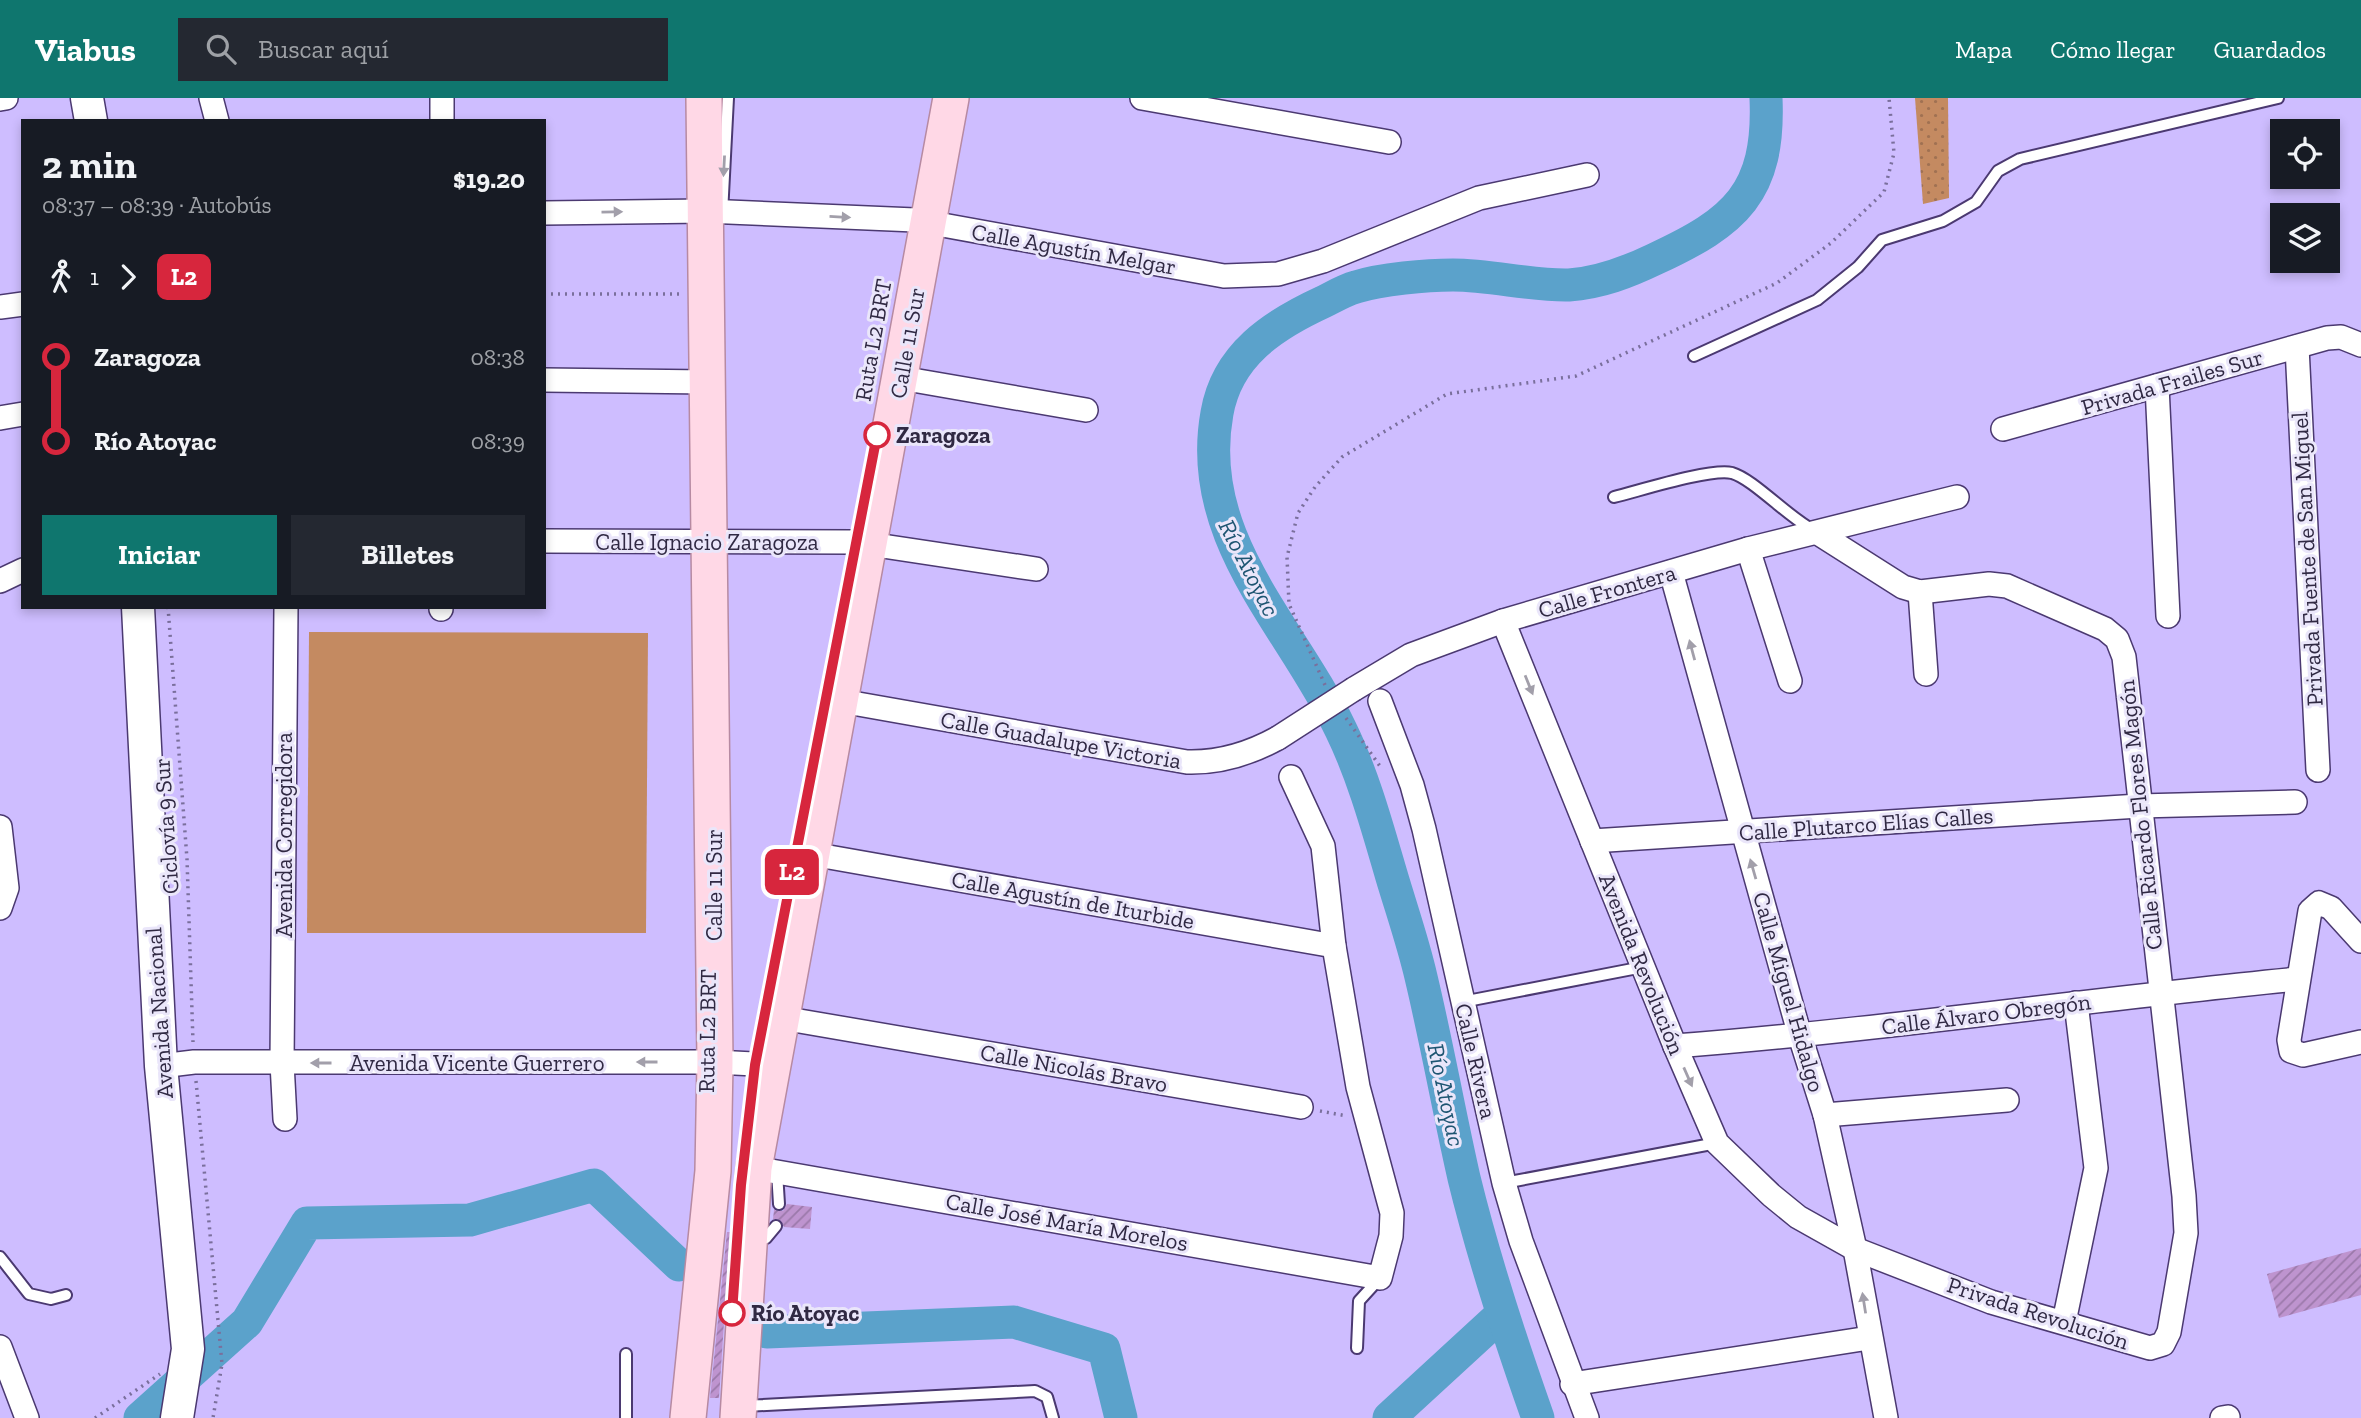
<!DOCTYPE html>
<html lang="es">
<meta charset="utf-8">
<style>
:root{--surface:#171b24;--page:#242831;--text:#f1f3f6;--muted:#9ea1a6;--accent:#0f766e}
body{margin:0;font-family:"Zilla Slab",serif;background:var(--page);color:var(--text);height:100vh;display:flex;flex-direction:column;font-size:26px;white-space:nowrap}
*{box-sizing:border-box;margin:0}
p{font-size:23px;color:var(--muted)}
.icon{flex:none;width:38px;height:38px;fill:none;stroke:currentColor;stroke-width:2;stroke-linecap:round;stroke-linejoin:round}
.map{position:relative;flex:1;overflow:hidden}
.sheet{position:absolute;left:21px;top:21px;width:525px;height:490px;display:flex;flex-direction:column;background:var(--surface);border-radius:0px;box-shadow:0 4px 10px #0003}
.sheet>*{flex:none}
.badge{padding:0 14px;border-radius:10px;font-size:24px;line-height:46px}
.fabs{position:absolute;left:2270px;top:21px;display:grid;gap:14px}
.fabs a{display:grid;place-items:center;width:70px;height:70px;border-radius:0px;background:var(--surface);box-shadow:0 4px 10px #0003;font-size:35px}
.map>.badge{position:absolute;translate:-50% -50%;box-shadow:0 0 0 4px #fff}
.legs{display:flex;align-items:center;gap:10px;height:77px;padding:0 21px;font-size:23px}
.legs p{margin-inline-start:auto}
.overview{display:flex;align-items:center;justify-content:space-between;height:119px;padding:0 21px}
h1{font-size:38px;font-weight:700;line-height:52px}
.primary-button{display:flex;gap:14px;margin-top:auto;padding:14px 21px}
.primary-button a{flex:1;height:80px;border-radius:0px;background:var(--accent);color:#fff;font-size:28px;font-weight:700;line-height:80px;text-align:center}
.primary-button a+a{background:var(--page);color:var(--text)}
ul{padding:0 21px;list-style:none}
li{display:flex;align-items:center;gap:24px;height:84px;font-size:26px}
li i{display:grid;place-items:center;width:10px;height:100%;margin:0 9px;background:currentColor}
li i::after{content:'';width:18px;height:18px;margin:-9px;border:5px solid;border-radius:50%;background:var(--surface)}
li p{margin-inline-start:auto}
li:first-child i{background:linear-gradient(#0000 50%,currentColor 0)}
li:last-child i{background:linear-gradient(currentColor 50%,#0000 0)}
header{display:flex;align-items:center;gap:42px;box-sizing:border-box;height:98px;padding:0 35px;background:var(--accent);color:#fff}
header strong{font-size:33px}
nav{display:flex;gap:38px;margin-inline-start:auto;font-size:24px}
.search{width:490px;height:63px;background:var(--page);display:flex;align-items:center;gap:18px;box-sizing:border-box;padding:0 24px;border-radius:0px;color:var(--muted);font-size:26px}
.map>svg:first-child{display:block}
.grass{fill:url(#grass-dots)}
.pitch{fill:#c48a61}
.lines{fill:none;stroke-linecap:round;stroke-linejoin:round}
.river{stroke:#5ba2cb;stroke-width:33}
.building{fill:url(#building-hatch)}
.service-casing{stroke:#4b3971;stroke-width:14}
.minor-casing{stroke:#4b3971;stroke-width:26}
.secondary-casing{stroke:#4b3971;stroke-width:35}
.primary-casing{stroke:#b78aa2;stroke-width:38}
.path{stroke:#7a6f9c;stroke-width:3.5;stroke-dasharray:2 5;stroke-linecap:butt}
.service{stroke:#fff;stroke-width:10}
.minor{stroke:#fff;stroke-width:23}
.secondary{stroke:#fff;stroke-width:32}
.primary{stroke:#ffd8e6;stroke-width:35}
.minor-bridge-casing{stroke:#4b3971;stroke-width:26;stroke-linecap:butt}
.minor-bridge{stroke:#fff;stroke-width:23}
.oneway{fill:#a29faa}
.line-1-casing{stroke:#fff;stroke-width:16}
.line-1{stroke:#d7263d;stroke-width:10}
.stop-1-dot{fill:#fff;stroke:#d7263d;stroke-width:3.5}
.labels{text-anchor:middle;stroke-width:6;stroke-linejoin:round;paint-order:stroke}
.street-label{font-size:23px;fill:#302943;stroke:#eae6fa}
.stop-label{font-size:23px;font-weight:bold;fill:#302943;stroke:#eae6fa;text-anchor:start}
.water-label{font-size:24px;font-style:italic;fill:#1e5572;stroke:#eae6fa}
</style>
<header>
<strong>Viabus</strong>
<div class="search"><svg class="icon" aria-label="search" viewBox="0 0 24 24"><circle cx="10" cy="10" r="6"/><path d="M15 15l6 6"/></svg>Buscar aquí</div>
<nav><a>Mapa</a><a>Cómo llegar</a><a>Guardados</a></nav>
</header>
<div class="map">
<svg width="2361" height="1320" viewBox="0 0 2361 1320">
<defs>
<pattern id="grass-dots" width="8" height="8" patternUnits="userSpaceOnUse" patternTransform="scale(1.75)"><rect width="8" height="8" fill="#c48a61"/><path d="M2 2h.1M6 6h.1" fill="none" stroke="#a07152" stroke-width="1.8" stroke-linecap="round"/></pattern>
<pattern id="building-hatch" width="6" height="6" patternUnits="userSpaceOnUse" patternTransform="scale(1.75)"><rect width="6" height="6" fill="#be94cf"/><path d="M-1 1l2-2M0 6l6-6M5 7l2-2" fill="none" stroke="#9b79aa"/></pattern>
</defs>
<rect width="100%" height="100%" fill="#cebdff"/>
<!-- grass -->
<polygon class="grass" points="1915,0 1948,0 1949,100 1923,106"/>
<!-- pitch -->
<polygon class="pitch" points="309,534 648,535 646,835 307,835"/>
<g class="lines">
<!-- river -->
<g class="river">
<polyline points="767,1234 1014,1224 1104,1251 1121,1320"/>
<polyline points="140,1320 247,1224 307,1125 470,1122 594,1087 679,1167"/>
<polyline points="1389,1320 1501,1217"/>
<path d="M1538 1320C1510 1241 1484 1162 1464 1080 1449 1014 1437 946 1421 879 1413 844 1401 810 1391 776 1377 728 1363 677 1341 632 1291 527 1194 441 1217 315 1227 257 1273 227 1323 204 1333 199 1345 192 1356 189 1381 181 1427 177 1453 177 1492 177 1531 188 1569 187 1600 185 1628 174 1655 161 1735 124 1770 95 1766 0"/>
</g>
</g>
<!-- building -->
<g class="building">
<polygon points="787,1106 812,1109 810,1131 784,1129 780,1122 773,1121 774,1112 783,1113"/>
<polygon points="727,1134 730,1134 719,1300 710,1300"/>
<polygon points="2361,1150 2361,1197 2279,1220 2267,1176"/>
</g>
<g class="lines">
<defs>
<g id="service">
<polyline points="722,116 728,0"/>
<polyline points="1694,258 1817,202 1858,169 1882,142 1943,123 1976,104 1998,73 2020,61 2278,0"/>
<path d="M1614 399C1639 393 1710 370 1732 375 1753 381 1788 419 1813 432"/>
<polyline points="1462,904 1643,869"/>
<polyline points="777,1074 779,1106"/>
<polyline points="1504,1085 1717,1045"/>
<polyline points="755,1144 766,1140 776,1128"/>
<polyline points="0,1159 29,1196 51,1201 66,1197"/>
<polyline points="1357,1250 1359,1203 1380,1180"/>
<polyline points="745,1308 1035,1293 1047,1299 1053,1320"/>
<polyline points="626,1320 626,1256"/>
</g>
<g id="minor">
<polyline points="211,0 217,23"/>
<polyline points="1142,0 1389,44"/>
<polyline points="0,1 6,0"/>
<polyline points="442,23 442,0"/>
<polyline points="544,115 705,113 915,122 1224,178 1278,176 1323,163 1479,100 1587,77"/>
<polyline points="0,209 23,206"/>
<polyline points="2297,249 2318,672"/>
<polyline points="901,280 1086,312"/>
<polyline points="544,282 708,284"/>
<polyline points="2157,288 2168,518"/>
<polyline points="0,320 23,316"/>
<polyline points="2003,331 2327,240 2341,239 2361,247"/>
<polyline points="544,443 856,444 1036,471"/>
<polyline points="1748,451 1790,583"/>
<polyline points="1671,474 1800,938 1825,1017 1855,1151 1886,1320"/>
<polyline points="0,483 23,472"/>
<polyline points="1920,494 1926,576"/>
<polyline points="441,511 441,509"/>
<polyline points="1503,523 1675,948 1717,1045 1771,1097 1798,1119 1855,1151 1991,1204 2150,1250 2163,1246 2169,1234 2186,1135 2184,1098 2124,559 2117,541 2105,531 2007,488 1989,486 1920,494 1903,489 1818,435"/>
<polyline points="1354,591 1411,557 1503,523 1748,451 1957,399"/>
<path d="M841 603 1187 664C1220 665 1249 656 1278 640"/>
<polyline points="1380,603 1412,687 1424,731 1504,1085 1521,1143 1587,1320"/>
<polyline points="0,729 7,790 0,810"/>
<polyline points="1592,743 2139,708 2295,704"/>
<polyline points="812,756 1334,848"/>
<polyline points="2361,843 2331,810 2319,805 2310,813 2289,942 2291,953 2303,957 2361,944"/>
<polyline points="782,920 1301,1009"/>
<path d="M1675 948C1883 932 2090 901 2298 881"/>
<polyline points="161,968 194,964 715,964 773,967"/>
<polyline points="1825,1017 2007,1002"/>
<polyline points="285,1021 282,965 286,509"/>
<polyline points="754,1070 1380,1180 1391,1138 1392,1115 1358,989 1334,848 1323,748 1291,679"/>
<polyline points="2064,1224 2096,1070 2076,905"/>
<polyline points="0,1249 27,1320"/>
<polyline points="1572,1286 1869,1240"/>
<polyline points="2222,1320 2228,1319"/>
</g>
<g id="secondary">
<polyline points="87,0 91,23"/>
<polyline points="138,509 161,968 188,1251 177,1320"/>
</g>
<g id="primary">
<polyline points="688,1320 713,1073 715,964 704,0"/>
<polyline points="738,1320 754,1070 951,0"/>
</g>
</defs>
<!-- service casing -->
<use href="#service" class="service-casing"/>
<!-- minor casing -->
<use href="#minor" class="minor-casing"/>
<!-- secondary casing -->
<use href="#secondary" class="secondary-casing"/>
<!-- primary casing -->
<use href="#primary" class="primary-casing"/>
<!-- path -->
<g class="path">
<polyline points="544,196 682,196"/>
<polyline points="168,509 187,761 193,944"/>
<polyline points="1325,587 1289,506 1287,459 1298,415 1315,389 1342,359 1447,296 1576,278 1777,185 1831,145 1884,94 1894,55 1889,0"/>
<polyline points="1346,620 1382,671"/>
<polyline points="196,983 222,1266 213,1320"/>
<polyline points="1320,1013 1347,1018"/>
<polyline points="95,1320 160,1276"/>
</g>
<!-- service -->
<use href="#service" class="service"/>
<!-- minor -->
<use href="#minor" class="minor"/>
<!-- secondary -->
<use href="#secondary" class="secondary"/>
<!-- primary -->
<use href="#primary" class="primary"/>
<defs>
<polyline id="minor-bridge" points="1278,640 1354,591"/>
</defs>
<!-- minor-bridge casing -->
<use href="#minor-bridge" class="minor-bridge-casing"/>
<!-- minor-bridge -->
<use href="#minor-bridge" class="minor-bridge"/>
</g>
<!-- one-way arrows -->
<defs><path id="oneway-solid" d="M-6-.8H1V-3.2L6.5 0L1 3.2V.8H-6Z" transform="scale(1.75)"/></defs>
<g class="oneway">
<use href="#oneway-solid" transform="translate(724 68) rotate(93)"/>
<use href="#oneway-solid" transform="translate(612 114) rotate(-1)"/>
<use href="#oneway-solid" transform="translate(840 119) rotate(3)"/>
<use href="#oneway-solid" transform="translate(1692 552) rotate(-105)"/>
<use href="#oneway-solid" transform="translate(1529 587) rotate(68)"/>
<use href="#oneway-solid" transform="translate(1753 771) rotate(-106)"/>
<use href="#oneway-solid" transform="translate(647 964) rotate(180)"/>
<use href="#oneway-solid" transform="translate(321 965) rotate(180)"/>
<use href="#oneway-solid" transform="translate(1688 979) rotate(66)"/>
<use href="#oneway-solid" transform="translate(1864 1205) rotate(-99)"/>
</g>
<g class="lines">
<defs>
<polyline id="line-1" points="732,1215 741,1087 755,967 877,337"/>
</defs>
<!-- line-1 casing -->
<use href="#line-1" class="line-1-casing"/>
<!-- line-1 -->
<use href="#line-1" class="line-1"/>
</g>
<!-- markers -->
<g class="stop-1-dot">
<circle cx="877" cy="337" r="12"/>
<circle cx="732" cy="1215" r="12"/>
</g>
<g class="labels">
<!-- street labels -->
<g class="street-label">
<text transform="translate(1074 151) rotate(10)" y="8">Calle Agustín Melgar</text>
<text transform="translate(873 242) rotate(-80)" y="8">Ruta L2 BRT</text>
<text transform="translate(907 245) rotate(-80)" y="8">Calle 11 Sur</text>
<text transform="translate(2172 284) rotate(-16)" y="8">Privada Frailes Sur</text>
<text x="707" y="452">Calle Ignacio Zaragoza</text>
<text transform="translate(2307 461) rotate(-93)" y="8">Privada Fuente de San Miguel</text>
<text transform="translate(1607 493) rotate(-16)" y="8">Calle Frontera</text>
<text transform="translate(1061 642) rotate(10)" y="8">Calle Guadalupe Victoria</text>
<text transform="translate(2140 717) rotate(-96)" y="8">Calle Ricardo Flores Magón</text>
<text transform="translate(1866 726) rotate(-4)" y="8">Calle Plutarco Elías Calles</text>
<text transform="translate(166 728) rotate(-94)" y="8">Ciclovía 9 Sur</text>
<text transform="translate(284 737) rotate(-90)" y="8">Avenida Corregidora</text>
<text transform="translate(714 787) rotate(-90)" y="8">Calle 11 Sur</text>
<text transform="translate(1073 802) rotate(10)" y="8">Calle Agustín de Iturbide</text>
<text transform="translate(1642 866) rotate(68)" y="8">Avenida Revolución</text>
<text transform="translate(1789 894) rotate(74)" y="8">Calle Miguel Hidalgo</text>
<text transform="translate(159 915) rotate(-94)" y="8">Avenida Nacional</text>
<text transform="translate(1986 916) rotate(-7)" y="8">Calle Álvaro Obregón</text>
<text transform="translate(707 933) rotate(-89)" y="8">Ruta L2 BRT</text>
<text transform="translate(1476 963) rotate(77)" y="8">Calle Rivera</text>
<text x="477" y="973">Avenida Vicente Guerrero</text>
<text transform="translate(1074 970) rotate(10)" y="8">Calle Nicolás Bravo</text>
<text transform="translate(1067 1124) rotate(10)" y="8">Calle José María Morelos</text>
<text transform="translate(2038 1215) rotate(18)" y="8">Privada Revolución</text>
</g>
<!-- stop labels -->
<g class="stop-label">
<text x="896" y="345">Zaragoza</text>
<text x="751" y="1223">Río Atoyac</text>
</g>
<!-- water labels -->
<g class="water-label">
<text transform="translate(1249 470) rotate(63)" y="8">Río Atoyac</text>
<text transform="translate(1446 997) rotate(78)" y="8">Río Atoyac</text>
</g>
</g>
</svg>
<div class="fabs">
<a><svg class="icon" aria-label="locate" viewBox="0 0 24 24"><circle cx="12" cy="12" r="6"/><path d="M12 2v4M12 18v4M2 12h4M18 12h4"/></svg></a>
<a><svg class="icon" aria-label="layers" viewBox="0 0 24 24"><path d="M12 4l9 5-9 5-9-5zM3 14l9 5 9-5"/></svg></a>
</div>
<b class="badge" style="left:792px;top:774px;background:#d7263d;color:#fff">L2</b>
<section class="sheet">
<div class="overview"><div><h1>2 min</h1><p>08:37 – 08:39 · Autobús</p></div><b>$19.20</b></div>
<div class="legs"><svg class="icon" aria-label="walk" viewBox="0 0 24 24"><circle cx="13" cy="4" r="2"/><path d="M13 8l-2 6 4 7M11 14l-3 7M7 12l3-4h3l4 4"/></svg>1<svg class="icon" aria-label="forward" viewBox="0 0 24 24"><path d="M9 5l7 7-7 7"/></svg><b class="badge" style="background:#d7263d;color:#fff">L2</b></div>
<ul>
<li><i style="color:#d7263d"></i><b>Zaragoza</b><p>08:38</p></li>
<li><i style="color:#d7263d"></i><b>Río Atoyac</b><p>08:39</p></li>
</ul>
<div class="primary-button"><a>Iniciar</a><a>Billetes</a></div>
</section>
</div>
